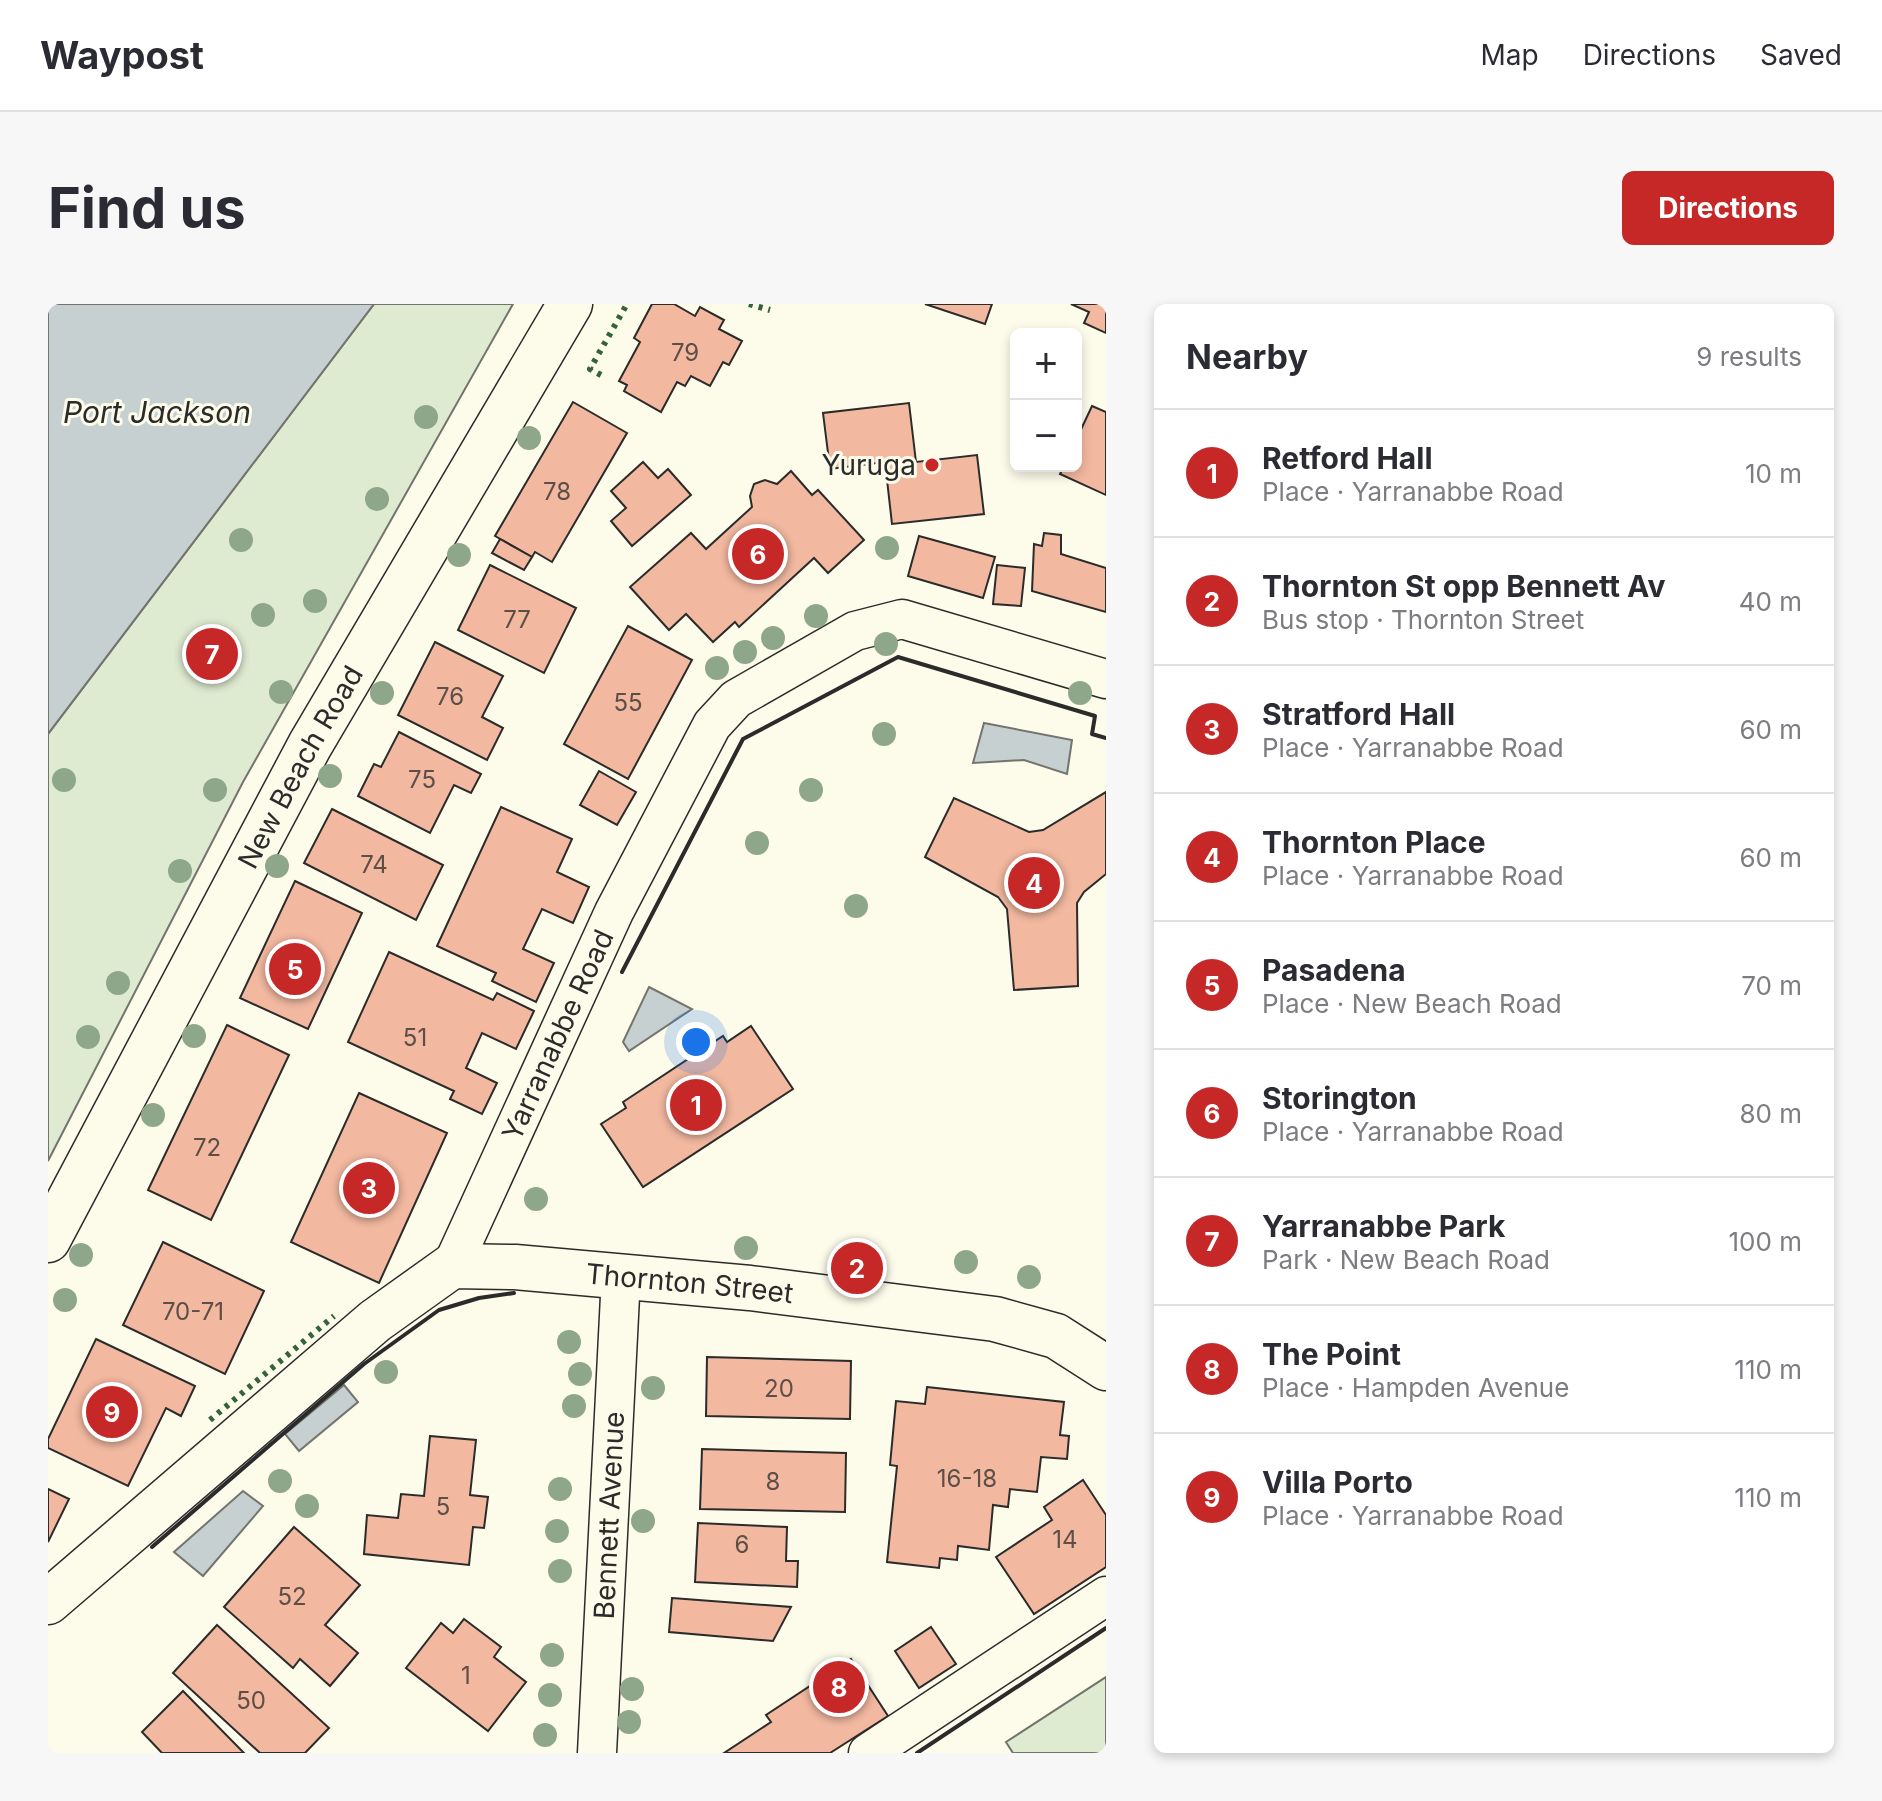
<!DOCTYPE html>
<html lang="en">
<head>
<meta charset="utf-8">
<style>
	body { margin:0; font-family:Inter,sans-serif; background:#f7f7f7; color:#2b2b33 }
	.controls { position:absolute; right:24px; top:24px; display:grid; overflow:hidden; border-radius:12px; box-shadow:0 4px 12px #0003 }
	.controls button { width:72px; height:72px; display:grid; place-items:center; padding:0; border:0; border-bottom:2px solid #e1e1e2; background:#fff; color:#2b2b33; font:40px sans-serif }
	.you { position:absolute; left:648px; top:738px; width:28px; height:28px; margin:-20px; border:6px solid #fff; border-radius:50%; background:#1a73e8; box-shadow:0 0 0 12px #1a73e833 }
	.badge { display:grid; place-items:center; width:52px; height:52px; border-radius:50%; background:#c62828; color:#fff; font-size:26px; font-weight:700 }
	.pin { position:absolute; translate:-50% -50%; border:4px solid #fff; box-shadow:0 2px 8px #0006 }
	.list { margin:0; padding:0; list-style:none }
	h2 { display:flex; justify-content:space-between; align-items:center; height:104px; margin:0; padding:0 32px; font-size:34px }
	h2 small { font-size:26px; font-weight:400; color:#7c7c81 }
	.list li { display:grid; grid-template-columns:52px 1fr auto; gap:24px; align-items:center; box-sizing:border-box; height:128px; padding:0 32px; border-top:2px solid #e1e1e2 }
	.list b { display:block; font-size:30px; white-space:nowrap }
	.list p { margin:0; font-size:26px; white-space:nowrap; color:#7c7c81 }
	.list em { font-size:26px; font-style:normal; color:#7c7c81 }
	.map { position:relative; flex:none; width:1058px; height:1449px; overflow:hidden; border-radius:12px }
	header { display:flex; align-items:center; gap:48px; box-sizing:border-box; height:112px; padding:0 40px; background:#fff; border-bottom:2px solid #e1e1e2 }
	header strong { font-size:38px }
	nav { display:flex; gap:44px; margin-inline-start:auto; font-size:28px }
	.intro { display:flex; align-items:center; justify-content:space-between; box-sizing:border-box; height:192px; padding:0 48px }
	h1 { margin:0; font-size:56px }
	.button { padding:20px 36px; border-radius:12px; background:#c62828; color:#fff; font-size:28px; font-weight:700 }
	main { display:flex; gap:48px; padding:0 48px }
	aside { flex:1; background:#fff; border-radius:12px; box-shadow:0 4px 12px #0003 }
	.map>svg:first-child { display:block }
</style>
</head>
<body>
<header>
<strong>Waypost</strong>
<nav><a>Map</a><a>Directions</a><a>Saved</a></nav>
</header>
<div class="intro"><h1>Find us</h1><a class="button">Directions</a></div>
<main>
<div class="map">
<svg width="1058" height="1449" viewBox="0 0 1058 1449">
	<rect width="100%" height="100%" fill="#fdfbea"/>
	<g fill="#deebd1" stroke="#74746e" stroke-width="2">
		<polygon points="326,0 465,0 195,478 0,857 0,430"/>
		<polygon points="1058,1373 1058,1449 965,1449 958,1438"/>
	</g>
	<g fill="#c7d0d0" stroke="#74746e" stroke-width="2">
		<polygon points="0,0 326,0 0,430"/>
		<polygon points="936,419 1024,436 1019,470 976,456 925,459"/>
		<polygon points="601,683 644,705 581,747 575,738"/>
		<polygon points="296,1081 310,1098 251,1147 237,1130"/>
		<polygon points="195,1187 215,1202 155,1272 126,1248"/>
	</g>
	<g fill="#f2b8a0" stroke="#2b2b2b" stroke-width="2">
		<polygon points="604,0 626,0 647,12 652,3 676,16 671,25 694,37 681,61 675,58 662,82 643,72 637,82 629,78 613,108 576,87 579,81 571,77 592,38 586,34"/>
		<polygon points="877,0 944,0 937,20"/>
		<polygon points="1023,0 1058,0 1058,29 1036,19 1041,8"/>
		<polygon points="525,98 579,129 504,258 487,248 484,253 447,232"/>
		<polygon points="861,99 868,158 929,151 936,210 844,220 837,158 782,165 775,109"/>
		<polygon points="1044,102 1058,108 1058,191 1012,170 1016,162 1028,162 1028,136"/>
		<polygon points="595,158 610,174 620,165 643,191 584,242 563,217 578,204 563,187"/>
		<polygon points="743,167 764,191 770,186 816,236 780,269 766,254 691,323 687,318 665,338 638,310 621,326 582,283 643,229 658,245 704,203 702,192 706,180 717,176 729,180"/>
		<polygon points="996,229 1013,231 1013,250 1058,264 1058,308 984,287 986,240 994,242"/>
		<polygon points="871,232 947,253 935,294 860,272"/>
		<polygon points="452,235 484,253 476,266 444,249"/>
		<polygon points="442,261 528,304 496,369 410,326"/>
		<polygon points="949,261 977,264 973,302 945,300"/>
		<polygon points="580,322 644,356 580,475 516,440"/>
		<polygon points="387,338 455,372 434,413 455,424 439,456 350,411"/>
		<polygon points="351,428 433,470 423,489 406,481 382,529 310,492 326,460 333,463"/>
		<polygon points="551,467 588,488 569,521 532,501"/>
		<polygon points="1058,488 1058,570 1036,588 1029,599 1030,682 966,686 959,605 950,593 877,553 906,494 981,528 995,526"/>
		<polygon points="453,503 524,535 509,568 541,583 525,619 494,605 475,645 506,659 488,698 444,677 448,669 389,642"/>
		<polygon points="284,505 395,561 368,616 256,559"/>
		<polygon points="247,577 314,609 260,725 192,694"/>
		<polygon points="341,648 445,696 449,689 486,707 468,745 434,729 418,764 449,779 434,810 402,795 406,787 300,738"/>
		<polygon points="179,721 241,751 163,916 100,886"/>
		<polygon points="703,722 745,785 595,883 553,820 578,804 575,798 675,732 679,738"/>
		<polygon points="311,789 399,829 331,979 243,938"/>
		<polygon points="115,938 216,987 177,1070 75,1021"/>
		<polygon points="48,1035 147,1082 133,1112 118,1104 80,1182 0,1144 0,1135"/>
		<polygon points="659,1053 803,1057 802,1115 658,1112"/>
		<polygon points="879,1083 1016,1098 1012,1131 1021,1132 1019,1155 993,1153 989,1188 962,1185 960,1203 945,1201 941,1246 910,1242 909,1256 892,1254 891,1264 839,1258 849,1162 842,1161 848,1097 877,1100"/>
		<polygon points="382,1132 428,1136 422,1191 440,1193 436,1224 425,1223 421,1261 316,1250 319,1211 350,1214 353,1190 376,1192"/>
		<polygon points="654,1145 798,1149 797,1208 652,1205"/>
		<polygon points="1035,1176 1058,1211 1058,1263 986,1310 948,1253 1004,1216 996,1203"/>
		<polygon points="0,1185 21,1195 0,1238"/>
		<polygon points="650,1219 739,1223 738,1257 750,1257 749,1283 647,1278"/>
		<polygon points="246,1223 312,1281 277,1321 310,1349 282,1382 252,1355 245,1364 176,1303"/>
		<polygon points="624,1294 743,1303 725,1337 621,1328"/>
		<polygon points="416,1315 453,1343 446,1353 478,1378 440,1427 358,1364 393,1319 405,1329"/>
		<polygon points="169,1321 281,1424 257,1449 212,1449 125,1369"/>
		<polygon points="883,1323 908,1360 871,1384 847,1347"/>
		<polygon points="803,1355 840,1412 782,1449 676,1449 723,1418 718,1411"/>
		<polygon points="135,1387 196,1449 114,1449 94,1428"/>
	</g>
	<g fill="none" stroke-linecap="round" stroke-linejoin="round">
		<g stroke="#2b2b2b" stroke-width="41">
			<g id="minor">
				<path id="s1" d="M404,962L566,608L664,421L688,395L807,327L854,315L1058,375"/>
				<path id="s2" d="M549,1449L573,972"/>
				<polyline points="820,1449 1058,1292"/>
			</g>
		</g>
		<g stroke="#2b2b2b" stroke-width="47">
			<g id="tertiary">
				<path id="s3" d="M0,936L262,441L522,0"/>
				<path id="s4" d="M0,1298L327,1017L404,962L467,963L702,984L947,1015L1008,1032L1058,1064"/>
			</g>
		</g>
		<use href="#minor" stroke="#fdfbea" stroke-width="38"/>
		<use href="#tertiary" stroke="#fdfbea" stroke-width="44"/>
		<g stroke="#34623c" stroke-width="6" stroke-dasharray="4 6" stroke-linecap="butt">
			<polyline points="701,0 722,6"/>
			<polyline points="553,71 542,65 579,0"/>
			<polyline points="162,1116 286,1012"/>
		</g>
		<g stroke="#2b2b2b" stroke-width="4">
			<polyline points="574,668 695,435 850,353 1047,412 1044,430 1058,434"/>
			<polyline points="104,1243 316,1060 391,1006 431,994 466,989"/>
			<polyline points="869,1449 1058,1324"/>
		</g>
	</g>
	<g fill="#8ea78a">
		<circle cx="378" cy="113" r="12"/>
		<circle cx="481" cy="134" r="12"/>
		<circle cx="329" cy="195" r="12"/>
		<circle cx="193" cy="236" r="12"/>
		<circle cx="839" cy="244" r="12"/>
		<circle cx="411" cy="251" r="12"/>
		<circle cx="267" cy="297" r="12"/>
		<circle cx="215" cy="311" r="12"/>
		<circle cx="768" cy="312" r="12"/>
		<circle cx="725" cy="334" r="12"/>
		<circle cx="838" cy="340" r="12"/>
		<circle cx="697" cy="348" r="12"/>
		<circle cx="669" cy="364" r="12"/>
		<circle cx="233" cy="388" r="12"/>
		<circle cx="334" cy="389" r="12"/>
		<circle cx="1032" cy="389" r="12"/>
		<circle cx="836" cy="430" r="12"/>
		<circle cx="282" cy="472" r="12"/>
		<circle cx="16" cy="476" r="12"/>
		<circle cx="167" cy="486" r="12"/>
		<circle cx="763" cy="486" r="12"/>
		<circle cx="709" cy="539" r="12"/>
		<circle cx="229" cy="562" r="12"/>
		<circle cx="132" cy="567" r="12"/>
		<circle cx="808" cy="602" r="12"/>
		<circle cx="70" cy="679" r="12"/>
		<circle cx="146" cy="732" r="12"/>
		<circle cx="40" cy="733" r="12"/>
		<circle cx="105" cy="811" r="12"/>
		<circle cx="488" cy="895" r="12"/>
		<circle cx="698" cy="944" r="12"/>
		<circle cx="33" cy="951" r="12"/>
		<circle cx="918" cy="958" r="12"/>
		<circle cx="981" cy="973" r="12"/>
		<circle cx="17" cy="996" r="12"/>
		<circle cx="521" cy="1038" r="12"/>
		<circle cx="338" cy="1068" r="12"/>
		<circle cx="532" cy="1070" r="12"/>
		<circle cx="605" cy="1084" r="12"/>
		<circle cx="526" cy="1102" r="12"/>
		<circle cx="232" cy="1177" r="12"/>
		<circle cx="512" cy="1185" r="12"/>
		<circle cx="259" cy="1202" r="12"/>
		<circle cx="595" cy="1217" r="12"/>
		<circle cx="509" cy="1227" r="12"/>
		<circle cx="512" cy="1267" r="12"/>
		<circle cx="504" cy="1351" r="12"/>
		<circle cx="584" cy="1385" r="12"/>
		<circle cx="502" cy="1391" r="12"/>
		<circle cx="581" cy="1418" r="12"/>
		<circle cx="497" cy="1431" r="12"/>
	</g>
	<circle fill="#c62828" stroke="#fdfbea" stroke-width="3" cx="884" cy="161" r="8"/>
	<g text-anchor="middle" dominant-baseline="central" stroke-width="6" stroke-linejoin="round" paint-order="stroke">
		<g font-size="24" fill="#5d4e48">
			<text x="637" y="48">79</text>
			<text x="509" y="187">78</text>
			<text x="469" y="315">77</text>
			<text x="402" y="392">76</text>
			<text x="580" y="398">55</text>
			<text x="374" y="475">75</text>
			<text x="326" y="560">74</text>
			<text x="367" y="733">51</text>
			<text x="159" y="843">72</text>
			<text x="145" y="1007">70-71</text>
			<text x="731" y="1084">20</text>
			<text x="919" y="1174">16-18</text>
			<text x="725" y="1177">8</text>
			<text x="395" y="1202">5</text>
			<text x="1017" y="1235">14</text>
			<text x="694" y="1240">6</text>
			<text x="244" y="1292">52</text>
			<text x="418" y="1371">1</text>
			<text x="203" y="1396">50</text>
		</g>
		<g font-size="28" fill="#2b2b2b" stroke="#fdfbea" text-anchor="end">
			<text x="868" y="161">Yuruga</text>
		</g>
		<g font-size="28" fill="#2b2b2b" stroke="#fdfbea">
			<text stroke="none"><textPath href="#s3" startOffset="536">New Beach Road</textPath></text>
			<text stroke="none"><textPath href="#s1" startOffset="254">Yarranabbe Road</textPath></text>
			<text stroke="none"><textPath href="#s4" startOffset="764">Thornton Street</textPath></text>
			<text stroke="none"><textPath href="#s2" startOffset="238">Bennett Avenue</textPath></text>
		</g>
		<g font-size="30" font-style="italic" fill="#2b2b2b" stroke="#fdfbea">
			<text x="109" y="108">Port Jackson</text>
		</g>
	</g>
</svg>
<div class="controls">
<button>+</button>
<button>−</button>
</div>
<div class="you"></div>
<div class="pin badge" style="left:648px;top:801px">1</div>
<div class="pin badge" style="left:809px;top:964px">2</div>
<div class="pin badge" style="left:321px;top:884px">3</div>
<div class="pin badge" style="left:986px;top:579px">4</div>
<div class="pin badge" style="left:247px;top:665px">5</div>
<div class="pin badge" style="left:710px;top:250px">6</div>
<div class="pin badge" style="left:164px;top:350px">7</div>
<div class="pin badge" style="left:791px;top:1383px">8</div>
<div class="pin badge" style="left:64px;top:1108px">9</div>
</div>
<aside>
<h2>Nearby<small>9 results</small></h2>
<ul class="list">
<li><span class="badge">1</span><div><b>Retford Hall</b><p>Place · Yarranabbe Road</p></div><em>10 m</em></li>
<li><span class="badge">2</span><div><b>Thornton St opp Bennett Av</b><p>Bus stop · Thornton Street</p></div><em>40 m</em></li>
<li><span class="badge">3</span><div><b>Stratford Hall</b><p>Place · Yarranabbe Road</p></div><em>60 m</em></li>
<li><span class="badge">4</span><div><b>Thornton Place</b><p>Place · Yarranabbe Road</p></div><em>60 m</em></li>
<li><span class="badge">5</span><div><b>Pasadena</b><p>Place · New Beach Road</p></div><em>70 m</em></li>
<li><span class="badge">6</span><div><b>Storington</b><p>Place · Yarranabbe Road</p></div><em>80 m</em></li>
<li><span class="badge">7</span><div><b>Yarranabbe Park</b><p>Park · New Beach Road</p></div><em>100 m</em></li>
<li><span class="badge">8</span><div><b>The Point</b><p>Place · Hampden Avenue</p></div><em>110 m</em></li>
<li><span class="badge">9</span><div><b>Villa Porto</b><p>Place · Yarranabbe Road</p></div><em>110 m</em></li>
</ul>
</aside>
</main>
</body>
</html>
